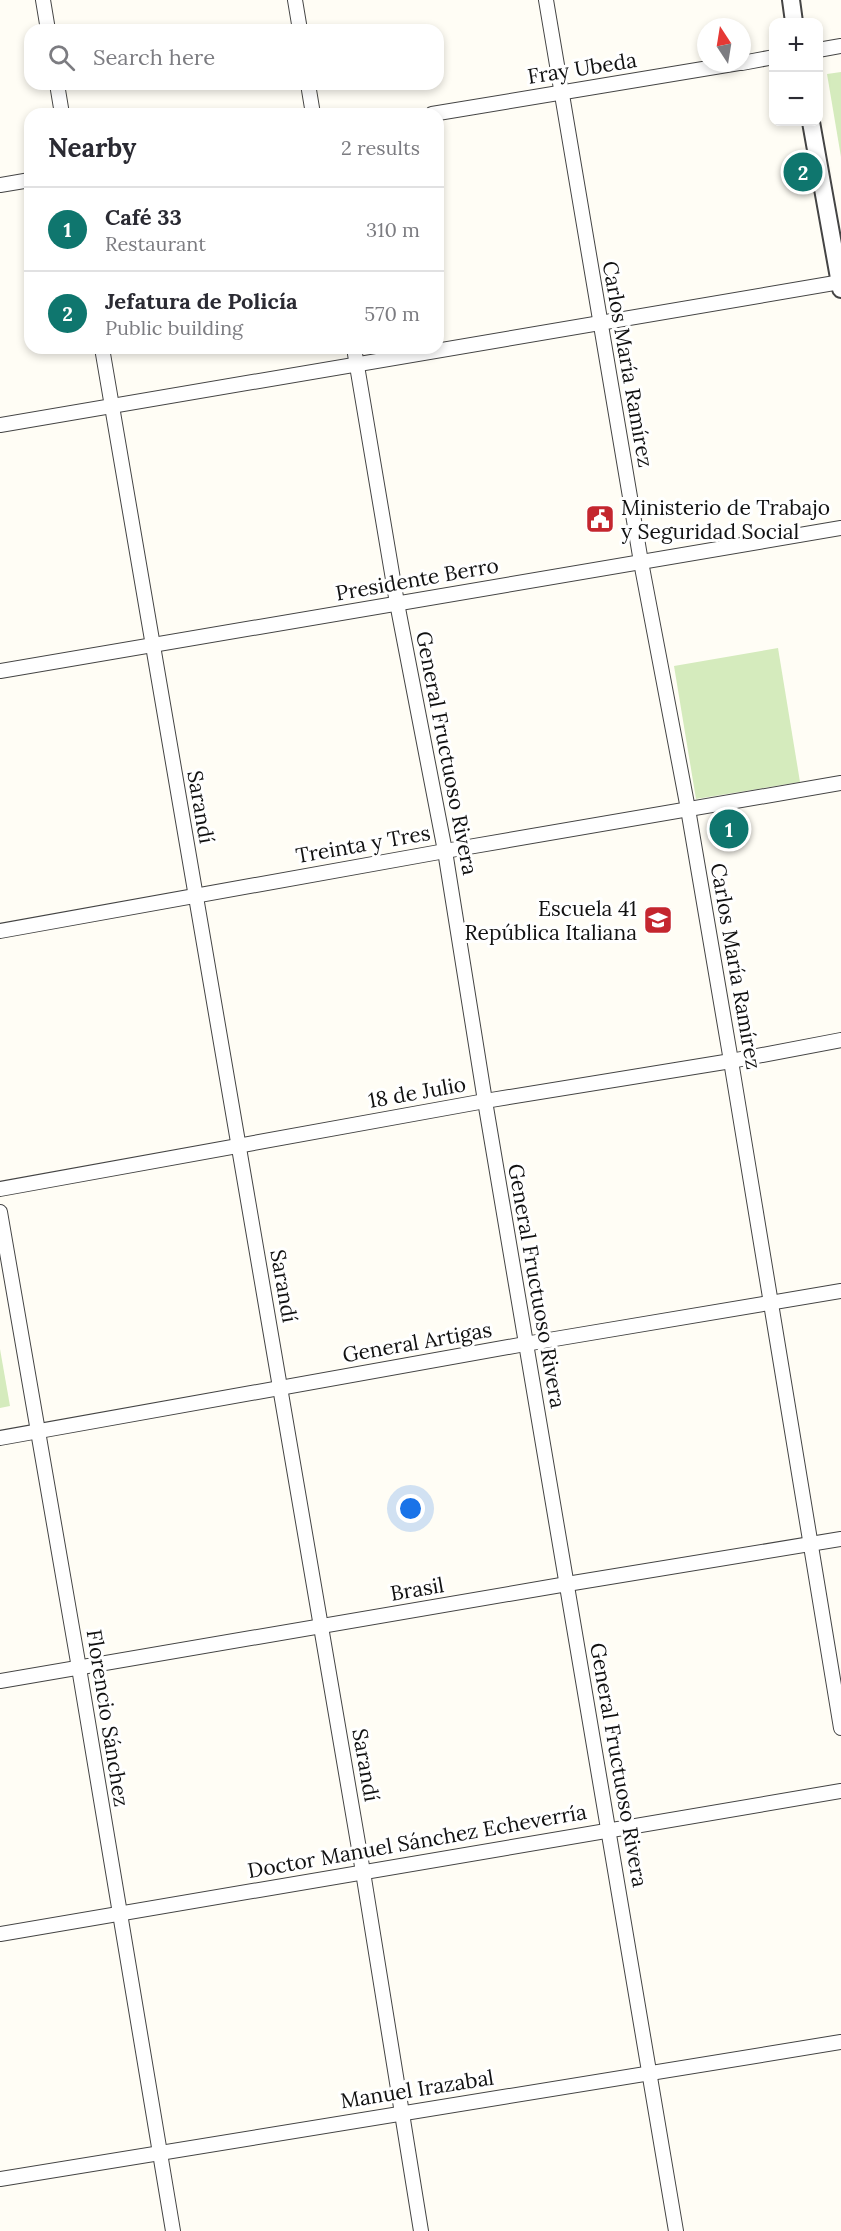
<!DOCTYPE html>
<html lang="en">
<head>
<meta charset="utf-8">
<style>
	body { margin:0; font-family:Lora,serif; background:#f7f7f7; color:#2b2b33 }
	.controls { position:absolute; right:18px; top:18px; display:grid; overflow:hidden; border-radius:12px; box-shadow:0 3px 9px #0003 }
	.controls button { width:54px; height:54px; display:grid; place-items:center; padding:0; border:0; border-bottom:2px solid #e1e1e2; background:#fff; color:#2b2b33; font:30px sans-serif }
	.compass { position:absolute; left:697px; top:18px; width:54px; height:54px; border-radius:50%; background:#fff; box-shadow:0 3px 9px #0003; rotate:348deg }
	.you { position:absolute; left:411px; top:1509px; width:21px; height:21px; margin:-15px; border:4px solid #fff; border-radius:50%; background:#1a73e8; box-shadow:0 0 0 9px #1a73e833 }
	.badge { display:grid; place-items:center; width:39px; height:39px; border-radius:50%; background:#0f766e; color:#fff; font-size:20px; font-weight:700 }
	.pin { position:absolute; translate:-50% -50%; border:3px solid #fff; box-shadow:0 2px 6px #0006 }
	.list { margin:0; padding:0; list-style:none }
	h2 { display:flex; justify-content:space-between; align-items:center; height:78px; margin:0; padding:0 24px; font-size:26px }
	h2 small { font-size:20px; font-weight:400; color:#7c7c81 }
	.list li { display:grid; grid-template-columns:39px 1fr auto; gap:18px; align-items:center; box-sizing:border-box; height:84px; padding:0 24px; border-top:2px solid #e1e1e2 }
	.list b { display:block; font-size:22px; white-space:nowrap }
	.list p { margin:0; font-size:20px; white-space:nowrap; color:#7c7c81 }
	.list em { font-size:20px; font-style:normal; color:#7c7c81 }
	.icon { flex:none; width:33px; height:33px; fill:none; stroke:currentColor; stroke-width:2; stroke-linecap:round; stroke-linejoin:round }
	.map { position:relative; flex:none; width:841px; height:2231px; overflow:hidden }
	.search { position:absolute; background:#fff; box-shadow:0 3px 9px #0003; left:24px; top:24px; width:420px; height:66px; display:flex; align-items:center; gap:15px; box-sizing:border-box; padding:0 21px; border-radius:18px; color:#7c7c81; font-size:22px }
	.panel { position:absolute; background:#fff; box-shadow:0 3px 9px #0003; left:24px; top:108px; width:420px; height:246px; border-radius:18px }
	.map>svg:first-child { display:block }
</style>
</head>
<body>
<div class="map">
<svg width="841" height="2231" viewBox="0 0 841 2231">
	<rect width="100%" height="100%" fill="#fffdf5"/>
	<g fill="#d5ebbd">
		<polygon points="841,72 841,157 827,74"/>
		<polygon points="778,648 800,782 696,799 674,666"/>
		<polygon points="0,1349 10,1406 0,1408"/>
	</g>
	<g fill="none" stroke-linecap="round" stroke-linejoin="round">
		<g stroke="#444" stroke-width="16">
			<g id="minor">
				<polyline points="43,0 48,30"/>
				<polyline points="295,0 300,30"/>
				<polyline points="546,0 641,562 688,809 731,1061 841,1728"/>
				<polyline points="818,50 841,46"/>
				<polyline points="742,63 774,57"/>
				<polyline points="57,84 62,114"/>
				<polyline points="308,84 313,114"/>
				<polyline points="432,114 739,63"/>
				<polyline points="0,185 30,180"/>
				<polyline points="102,348 363,1872 421,2231"/>
				<polyline points="354,348 397,603 445,851 485,1101 676,2231"/>
				<polyline points="0,425 841,282"/>
				<polyline points="0,671 841,528"/>
				<polyline points="0,931 445,851 841,783"/>
				<polyline points="0,1189 485,1101 731,1061 841,1040"/>
				<polyline points="0,1212 79,1668 173,2231"/>
				<polyline points="0,1438 525,1344 841,1291"/>
				<polyline points="0,1681 567,1584 841,1539"/>
				<polyline points="0,1934 841,1791"/>
				<polyline points="0,2179 841,2042"/>
			</g>
		</g>
		<g stroke="#444" stroke-width="20">
			<g id="tertiary">
				<polyline points="791,0 794,22"/>
				<polyline points="811,122 841,289"/>
			</g>
		</g>
		<use href="#minor" stroke="#fff" stroke-width="14"/>
		<use href="#tertiary" stroke="#fff" stroke-width="16"/>
	</g>
	<defs>
		<g id="civic-square" transform="scale(1.5)"><rect x="-9" y="-9" width="18" height="18" rx="4" fill="#c4262e" stroke="#fff"/><path d="M-.6-6.5H3V-4.5H.6V-3L4-1V1h2V6H-6V1h2V-1L-.6-3ZM-1.2 2.5V6h2.4V2.5Z" fill="#fff"/></g>
		<g id="school-square" transform="scale(1.5)"><rect x="-9" y="-9" width="18" height="18" rx="4" fill="#c4262e" stroke="#fff"/><path d="M0-5L7-2L0 1L-7-2ZM-4 1L0 2.5L4 1V4Q0 6-4 4Z" fill="#fff"/></g>
	</defs>
	<g fill-rule="evenodd">
		<use href="#civic-square" x="600" y="519"/>
		<use href="#school-square" x="658" y="920"/>
	</g>
	<g text-anchor="middle" dominant-baseline="central" stroke-width="6" stroke-linejoin="round" paint-order="stroke">
		<g font-size="21" fill="#111" stroke="#fff">
			<text transform="translate(582 68) rotate(-9)">Fray Ubeda</text>
			<text transform="translate(628 364) rotate(80)">Carlos María Ramírez</text>
			<text transform="translate(417 579) rotate(-10)">Presidente Berro</text>
			<text transform="translate(447 753) rotate(79)">General Fructuoso Rivera</text>
			<text transform="translate(201 807) rotate(80)">Sarandí</text>
			<text transform="translate(363 844) rotate(-10)">Treinta y Tres</text>
			<text transform="translate(736 966) rotate(80)">Carlos María Ramírez</text>
			<text transform="translate(417 1092) rotate(-10)">18 de Julio</text>
			<text transform="translate(284 1286) rotate(80)">Sarandí</text>
			<text transform="translate(537 1286) rotate(80)">General Fructuoso Rivera</text>
			<text transform="translate(417 1342) rotate(-10)">General Artigas</text>
			<text transform="translate(417 1589) rotate(-10)">Brasil</text>
			<text transform="translate(108 1718) rotate(81)">Florencio Sánchez</text>
			<text transform="translate(366 1765) rotate(80)">Sarandí</text>
			<text transform="translate(619 1765) rotate(80)">General Fructuoso Rivera</text>
			<text transform="translate(417 1841) rotate(-10)">Doctor Manuel Sánchez Echeverría</text>
			<text transform="translate(417 2089) rotate(-9)">Manuel Irazabal</text>
		</g>
		<g font-size="21" fill="#111" stroke="#fff" text-anchor="start">
			<text x="621" y="507">Ministerio de Trabajo<tspan x="621" dy="24">y Seguridad Social</tspan></text>
			<text x="637" y="908" text-anchor="end">Escuela 41<tspan x="637" dy="24">República Italiana</tspan></text>
		</g>
	</g>
</svg>
<div class="controls">
<button>+</button>
<button>−</button>
</div>
<svg class="compass" viewBox="-18 -18 36 36"><path d="M0-13l5 13h-10z" fill="#e53935"/><path d="M0 13l5-13h-10z" fill="#7c7c81"/></svg>
<div class="you"></div>
<div class="pin badge" style="left:729px;top:829px">1</div>
<div class="pin badge" style="left:803px;top:172px">2</div>
<div class="search"><svg class="icon" aria-label="search" viewBox="0 0 24 24"><circle cx="10" cy="10" r="6"/><path d="M15 15l6 6"/></svg>Search here</div>
<section class="panel">
<h2>Nearby<small>2 results</small></h2>
<ul class="list">
<li><span class="badge">1</span><div><b>Café 33</b><p>Restaurant</p></div><em>310 m</em></li>
<li><span class="badge">2</span><div><b>Jefatura de Policía</b><p>Public building</p></div><em>570 m</em></li>
</ul>
</section>
</div>
</body>
</html>
